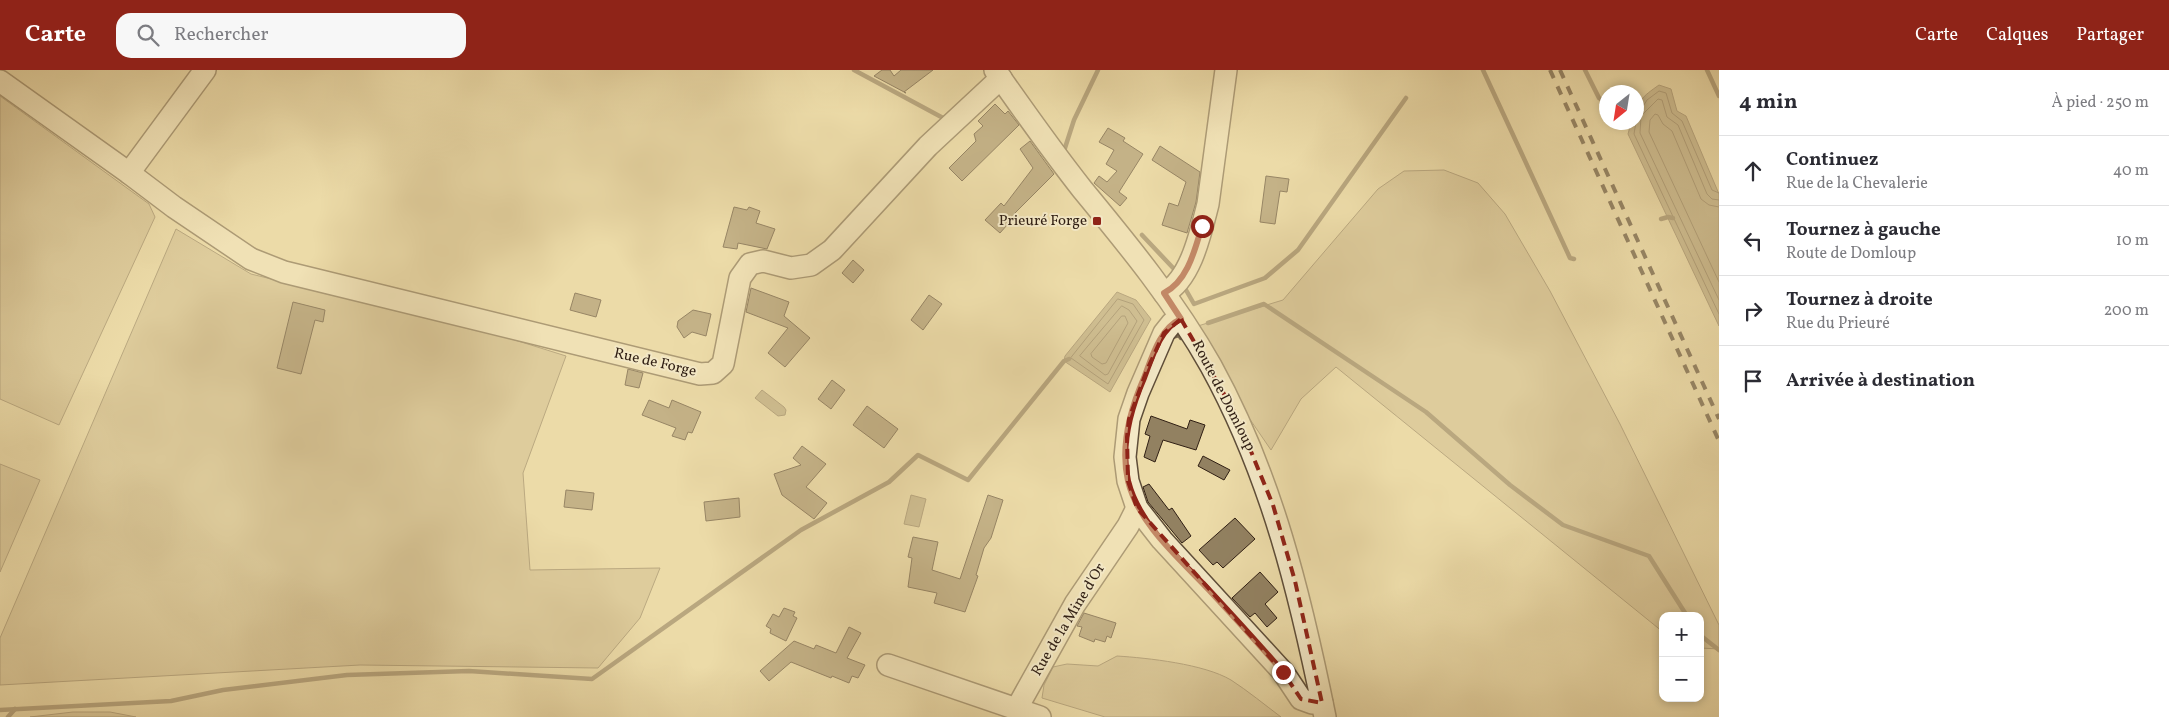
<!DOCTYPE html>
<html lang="fr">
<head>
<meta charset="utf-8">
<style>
	body { margin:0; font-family:Vollkorn,serif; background:#f7f7f7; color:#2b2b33 }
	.controls { position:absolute; right:15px; bottom:15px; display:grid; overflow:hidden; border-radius:10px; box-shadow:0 2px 8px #0003 }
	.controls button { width:45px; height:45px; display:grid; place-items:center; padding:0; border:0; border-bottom:1px solid #e1e1e2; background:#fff; color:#2b2b33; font:25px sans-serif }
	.compass { position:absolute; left:1599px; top:15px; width:45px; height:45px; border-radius:50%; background:#fff; box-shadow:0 2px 8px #0003; rotate:210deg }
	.stop { position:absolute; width:15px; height:15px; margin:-11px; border:4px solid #8f2418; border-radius:50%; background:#fff }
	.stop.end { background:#8f2418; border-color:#fff; box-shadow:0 1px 5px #0008 }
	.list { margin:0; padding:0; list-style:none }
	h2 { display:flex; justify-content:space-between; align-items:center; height:65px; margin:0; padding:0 20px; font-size:21px }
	h2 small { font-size:16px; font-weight:400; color:#7c7c81 }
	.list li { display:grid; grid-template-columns:32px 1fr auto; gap:15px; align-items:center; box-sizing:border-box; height:70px; padding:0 20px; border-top:1px solid #e1e1e2 }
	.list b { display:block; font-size:19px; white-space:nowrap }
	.list p { margin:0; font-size:16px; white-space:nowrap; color:#7c7c81 }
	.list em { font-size:16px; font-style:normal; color:#7c7c81 }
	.icon { flex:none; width:28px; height:28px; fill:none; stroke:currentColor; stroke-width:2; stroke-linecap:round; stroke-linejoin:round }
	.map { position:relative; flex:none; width:1719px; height:647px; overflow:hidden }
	header { display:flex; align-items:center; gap:30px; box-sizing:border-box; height:70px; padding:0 25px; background:#8f2418; color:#fff }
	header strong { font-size:24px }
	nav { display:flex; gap:28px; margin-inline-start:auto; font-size:18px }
	.search { width:350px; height:45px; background:#f7f7f7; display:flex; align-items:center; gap:12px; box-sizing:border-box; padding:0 18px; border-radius:15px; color:#7c7c81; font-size:19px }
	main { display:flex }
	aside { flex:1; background:#fff }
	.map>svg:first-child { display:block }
</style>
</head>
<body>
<header>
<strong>Carte</strong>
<div class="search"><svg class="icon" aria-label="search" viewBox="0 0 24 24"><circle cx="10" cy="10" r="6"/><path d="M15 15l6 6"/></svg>Rechercher</div>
<nav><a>Carte</a><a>Calques</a><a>Partager</a></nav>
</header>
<main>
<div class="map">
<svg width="1719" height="647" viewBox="0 0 1719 647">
	<rect width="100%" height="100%" fill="#ecdba8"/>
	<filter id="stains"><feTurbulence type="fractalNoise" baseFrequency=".004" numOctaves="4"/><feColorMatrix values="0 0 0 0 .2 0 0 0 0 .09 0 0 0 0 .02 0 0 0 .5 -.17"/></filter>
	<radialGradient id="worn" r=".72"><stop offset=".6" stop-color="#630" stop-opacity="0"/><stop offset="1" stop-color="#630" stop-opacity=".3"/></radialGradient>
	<g fill="#ccbb8f" stroke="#7e6d52">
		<polygon points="0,26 149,134 155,147 59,355 0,329"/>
		<polygon points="1444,100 1478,113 1505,144 1550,221 1620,354 1719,555 1719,579 1700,578 1700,546 1663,546 1663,562 1336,297 1301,329 1271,380 1188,259 1283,230 1378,119 1404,101"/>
		<polygon points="176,159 251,204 499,265 566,286 523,403 530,500 660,498 640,548 598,598 360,595 0,615 0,568"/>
		<polygon points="0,394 40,410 0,502"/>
		<path d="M1117,586C1148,588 1204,594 1231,610C1248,621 1265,635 1281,647H1105L1042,628L1044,615L1053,597L1067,594L1098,596Z"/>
		<polygon points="73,642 110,642 136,647 30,647"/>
	</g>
	<g fill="#ac9b76" stroke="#7a694f">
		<path d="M1659,15L1671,19L1677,41L1686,46L1719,124V256L1628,64L1631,53L1636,52C1636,31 1642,27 1659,15Z"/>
		<polygon points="1117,222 1136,230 1151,249 1110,322 1064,291 1065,286"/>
		<polygon points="762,320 784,337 786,340 785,345 778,346 755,328"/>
		<polygon points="911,425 926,429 919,457 904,454"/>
	</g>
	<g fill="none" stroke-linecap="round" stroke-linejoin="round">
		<g stroke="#6e5d45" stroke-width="1">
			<polyline points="1636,40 1642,38 1647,30 1659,21 1666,23 1672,43 1682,51 1712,120 1719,123"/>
			<polyline points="1636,52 1634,64 1719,244"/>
			<polyline points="1719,130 1712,129 1707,124 1678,55 1667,47 1662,30 1658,29 1641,46 1640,63 1719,230"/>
			<polyline points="1719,137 1709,135 1701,129 1672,61 1663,54 1658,45 1655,44 1650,50 1649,62 1719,212"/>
			<polygon points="1118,229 1133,234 1144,250 1108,314 1071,288"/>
			<polygon points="1122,236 1129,240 1137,251 1108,304 1105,305 1080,286"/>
			<polygon points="1122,246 1125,246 1128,253 1106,293 1102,294 1092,287 1091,284"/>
		</g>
		<g stroke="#7a694f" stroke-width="4.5">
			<polyline points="854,0 945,49 947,47"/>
			<polyline points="1483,0 1570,188 1574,189"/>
			<polyline points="1585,0 1599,28 1606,33"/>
			<polyline points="1707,0 1719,26"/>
			<polyline points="1064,81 1074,50 1098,0"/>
			<polyline points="1661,149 1668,147 1673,148"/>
			<polyline points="1142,165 1175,200"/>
			<polyline points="1186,220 1194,234 1265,208 1298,180 1406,28"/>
			<polyline points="1208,253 1264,234 1426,342 1510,415 1563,455 1649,486 1687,546"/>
			<polyline points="1172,267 1179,265 1181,268"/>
			<polyline points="1700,565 1719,580"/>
			<polyline points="0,640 171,631 223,620 347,605 469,601 592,609 801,460 889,412 918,385 968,410 1064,291 1069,289"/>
			<polyline points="8,647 15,639"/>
		</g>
	</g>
	<g fill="#928161" stroke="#301f14">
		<polygon points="882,0 890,0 894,6 901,0 933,0 904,22 906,23 874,6"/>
		<polygon points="995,34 1005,44 1008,41 1019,55 962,111 949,98 976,71 974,64 983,56 978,51"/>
		<polygon points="1108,58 1125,68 1123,71 1143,84 1119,122 1127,128 1120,136 1094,113 1099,106 1107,112 1117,101 1106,94 1114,80 1099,72"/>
		<polygon points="1030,71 1054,104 1013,145 1015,146 1000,163 985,150 1001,133 1004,136 1033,98 1020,79"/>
		<polygon points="1160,76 1200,102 1196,132 1187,163 1162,155 1169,133 1178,136 1186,112 1152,90"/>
		<polygon points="1266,106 1289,109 1287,122 1280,121 1275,154 1260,152"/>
		<polygon points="734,137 747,140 749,137 760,141 756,153 775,159 767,179 738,173 737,179 723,177"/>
		<polygon points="853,190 864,200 853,213 842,203"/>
		<polygon points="751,218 789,232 784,246 810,268 785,297 768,283 788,258 746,242"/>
		<polygon points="575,223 601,230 596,247 570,240"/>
		<polygon points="929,225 942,234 923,260 911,250"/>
		<polygon points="293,232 325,240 323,252 315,250 301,304 277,298"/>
		<polygon points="693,240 711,244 706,266 692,262 684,268 677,257 678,251"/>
		<polygon points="628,299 643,303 639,318 625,315"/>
		<polygon points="832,310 845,320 831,339 818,329"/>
		<polygon points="649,330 669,338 672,330 701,342 692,363 688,362 685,370 672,366 676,358 642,345"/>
		<polygon points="867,336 898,359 884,378 853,355"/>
		<polygon points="1151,346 1187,359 1190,350 1205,355 1196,380 1163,370 1155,392 1144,387 1150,366 1145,364"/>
		<polygon points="802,376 826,394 806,417 827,433 814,449 782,425 774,404 801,395 793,388"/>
		<polygon points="1203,386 1230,400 1224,410 1198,396"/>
		<polygon points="1149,414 1169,440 1172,438 1191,466 1182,473 1148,432 1143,417"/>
		<polygon points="566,420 594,423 592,440 564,437"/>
		<polygon points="988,425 1003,430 991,468 984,478 976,505 978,506 965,542 934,533 937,523 908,517 912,488 908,487 913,467 938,472 932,500 960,509"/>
		<polygon points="739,428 740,447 706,451 704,432"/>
		<polygon points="1235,448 1255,469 1223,498 1217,492 1213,495 1199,480"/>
		<polygon points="1260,502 1278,522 1265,534 1277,548 1267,557 1255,543 1250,547 1232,528"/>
		<polygon points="784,538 795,542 793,546 797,548 786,571 770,563 771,559 766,556 773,544 779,547"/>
		<polygon points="1084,543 1116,553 1111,568 1107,566 1105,572 1095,569 1094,572 1079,566 1082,557 1077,556"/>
		<polygon points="849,557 861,563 847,588 865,595 858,608 852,606 849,613 832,606 831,608 791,592 769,611 760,601 794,571 814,579 816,575 836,583"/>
	</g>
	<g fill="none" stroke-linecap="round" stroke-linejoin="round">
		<g stroke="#5f4e39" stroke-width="24">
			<g id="minor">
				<path d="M995,0C1023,40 1052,81 1082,119C1129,176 1175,232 1211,296C1272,407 1300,524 1325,647"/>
				<polyline points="0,11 129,103 174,137 251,189 284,202 700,304 713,303 723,294 740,208 750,194 763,191 791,198 811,195 832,180 928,76 1001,8"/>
				<polyline points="129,103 205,0"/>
				<path d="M1164,223C1191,210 1201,161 1208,134L1226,0"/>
				<polyline points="1181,249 1172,253 1164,263 1138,323 1129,349 1125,387 1128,411 1137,438 1162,470 1283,602 1301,629 1312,633 1322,633"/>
				<polyline points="888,595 1040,647"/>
				<polyline points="1017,638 1075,534 1128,456 1137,438"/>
			</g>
		</g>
		<use href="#minor" stroke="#f3e8c6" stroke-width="21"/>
		<g stroke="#301f14" stroke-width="4" stroke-dasharray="9 9" stroke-linecap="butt">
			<polyline points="1550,0 1719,371"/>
			<polyline points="1560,0 1719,349"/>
		</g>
	</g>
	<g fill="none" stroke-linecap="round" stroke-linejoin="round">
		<path stroke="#8f2418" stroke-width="6" d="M1202,156C1195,179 1188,211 1164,223L1181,249C1160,258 1152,287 1144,308C1130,340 1120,376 1128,411C1139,455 1179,488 1209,520C1234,547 1259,574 1283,602"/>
	</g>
	<path d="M0 0H1719V647H0ZM1181,249L1236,345L1273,435L1295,511L1322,633L1301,629L1283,602L1137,438L1128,411L1127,367L1129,349L1147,300L1164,263Z" fill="#ecdba8" fill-opacity=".55" fill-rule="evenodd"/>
	<path fill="none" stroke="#8f2418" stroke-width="4" stroke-dasharray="10 6" stroke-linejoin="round" d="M1181,249L1236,345L1273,435L1295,511L1322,633L1301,629L1283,602L1137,438L1128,411L1127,367L1129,349L1147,300L1164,263Z"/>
	<rect fill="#8f2418" stroke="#f3e8c6" stroke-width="2" x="1092" y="146" width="10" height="10" rx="2.5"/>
	<g text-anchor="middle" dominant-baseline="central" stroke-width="4" stroke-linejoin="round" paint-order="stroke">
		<g font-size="15" fill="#301f14" stroke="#f3e8c6" text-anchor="end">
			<text x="1087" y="151">Prieuré Forge</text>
		</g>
		<g font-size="15" fill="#301f14" stroke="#f3e8c6">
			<text transform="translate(655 293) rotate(13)">Rue de Forge</text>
			<text transform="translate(1223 326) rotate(63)">Route de Domloup</text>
			<text transform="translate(1069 550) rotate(-59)">Rue de la Mine d'Or</text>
		</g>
	</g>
	<rect width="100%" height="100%" filter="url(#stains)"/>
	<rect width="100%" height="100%" fill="url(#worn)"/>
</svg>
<div class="controls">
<button>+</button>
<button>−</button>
</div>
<svg class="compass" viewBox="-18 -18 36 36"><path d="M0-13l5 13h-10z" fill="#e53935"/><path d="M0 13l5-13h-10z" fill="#7c7c81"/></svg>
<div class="stop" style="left:1202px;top:156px"></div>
<div class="stop end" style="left:1283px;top:602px"></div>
</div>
<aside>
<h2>4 min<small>À pied · 250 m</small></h2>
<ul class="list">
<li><svg class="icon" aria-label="ahead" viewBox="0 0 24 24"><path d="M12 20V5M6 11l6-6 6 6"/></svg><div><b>Continuez</b><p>Rue de la Chevalerie</p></div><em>40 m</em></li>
<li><svg class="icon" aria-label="left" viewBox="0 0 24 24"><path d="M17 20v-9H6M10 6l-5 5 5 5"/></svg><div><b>Tournez à gauche</b><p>Route de Domloup</p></div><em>10 m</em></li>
<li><svg class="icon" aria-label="right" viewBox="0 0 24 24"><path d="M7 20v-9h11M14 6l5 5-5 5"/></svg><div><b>Tournez à droite</b><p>Rue du Prieuré</p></div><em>200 m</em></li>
<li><svg class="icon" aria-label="arrive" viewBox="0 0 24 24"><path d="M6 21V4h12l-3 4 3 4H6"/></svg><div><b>Arrivée à destination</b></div></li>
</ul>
</aside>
</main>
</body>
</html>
